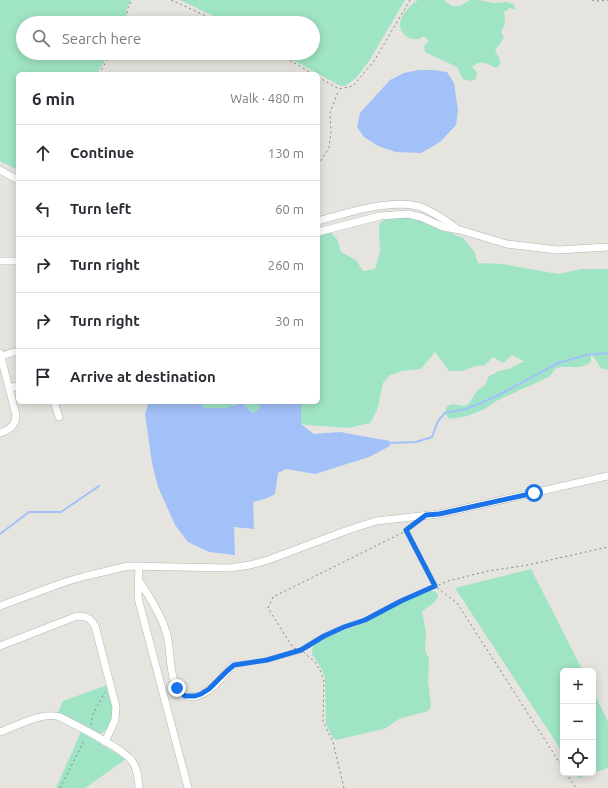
<!DOCTYPE html>
<html lang="en">
<head>
<meta charset="utf-8">
<style>
	body { margin:0; font-family:Ubuntu,sans-serif; background:#f2f2f3; color:#2b2b33 }
	.controls { position:absolute; right:12px; bottom:12px; display:grid; overflow:hidden; border-radius:6px; box-shadow:0 2px 10px #0003 }
	.controls button { width:36px; height:36px; display:grid; place-items:center; padding:0; border:0; border-bottom:1px solid #e1e1e2; background:#fff; color:#2b2b33; font:20px sans-serif }
	.stop { position:absolute; width:12px; height:12px; margin:-9px; border:3px solid #1a73e8; border-radius:50%; background:#fff }
	.stop.end { background:#1a73e8; border-color:#fff; box-shadow:0 1px 4px #0008 }
	.list { margin:0; padding:0; list-style:none }
	h2 { display:flex; justify-content:space-between; align-items:center; height:52px; margin:0; padding:0 16px; font-size:17px }
	h2 small { font-size:13px; font-weight:400; color:#7c7c81 }
	.list li { display:grid; grid-template-columns:26px 1fr auto; gap:12px; align-items:center; box-sizing:border-box; height:56px; padding:0 16px; border-top:1px solid #e1e1e2 }
	.list b { display:block; font-size:15px; white-space:nowrap }
	.list em { font-size:13px; font-style:normal; color:#7c7c81 }
	.icon { flex:none; width:22px; height:22px; fill:none; stroke:currentColor; stroke-width:2; stroke-linecap:round; stroke-linejoin:round }
	.map { position:relative; flex:none; width:608px; height:788px; overflow:hidden }
	.search { position:absolute; background:#fff; box-shadow:0 2px 10px #0003; left:16px; top:16px; width:304px; height:44px; display:flex; align-items:center; gap:10px; box-sizing:border-box; padding:0 14px; border-radius:22px; color:#7c7c81; font-size:15px }
	.panel { position:absolute; background:#fff; box-shadow:0 2px 10px #0003; left:16px; top:72px; width:304px; height:332px; border-radius:6px }
	.map>svg:first-child { display:block }
</style>
</head>
<body>
<div class="map">
<svg width="608" height="788" viewBox="0 0 608 788">
	<rect width="100%" height="100%" fill="#e6e4df"/>
	<g fill="#9fe5c5">
		<polygon points="0,0 131,0 126,10 127,19 125,23 23,23 23,53 109,53 97,74 18,74 18,170 0,161"/>
		<polygon points="180,0 405,0 369,61 356,78 345,86 339,85 280,53 313,53 313,23 228,23"/>
		<path d="M418,0H445L446,2L453,6H460L470,0H479L493,3L507,2L513,4L516,10L510,8L504,12C506,20 505,25 501,32L504,38L495,50L501,62L497,68C486,65 483,58 472,67L477,72L476,79L470,81L463,79L457,67L425,52L424,46L429,41L424,36C422,37 420,39 418,39C409,41 398,32 400,22C402,13 411,5 418,0Z"/>
		<polygon points="391,214 412,214 443,230 463,238 474,251 478,263 503,264 558,274 582,269 608,269 608,370 601,368 591,353 591,361 588,364 580,367 561,367 555,369 549,377 498,400 485,409 467,416 449,419 445,413 447,406 453,404 465,406 469,403 477,391 485,385 489,376 499,371 509,369 520,363 525,362 512,355 503,363 493,357 485,365 476,366 462,371 449,371 435,352 421,369 402,371 390,375 383,383 377,410 370,423 348,428 308,425 301,424 301,402 318,402 318,237 330,232 337,239 341,252 356,260 363,271 375,269 380,252 379,224"/>
		<polygon points="200,402 259,402 260,408 253,413 242,403 226,408 205,408"/>
		<polygon points="531,569 583,671 563,671 563,753 455,588"/>
		<path d="M428,591H434L438,594C438,604 428,605 422,612L426,632L425,650L429,659L428,680L431,706L428,711L399,719L386,728L379,730L336,740L333,738L326,724L325,678L321,668L312,654V649L314,644L328,636L362,624L402,602Z"/>
		<path d="M107,685C109,692 112,699 112,706C114,716 108,738 94,733C82,727 71,718 58,713L63,701Z"/>
		<polygon points="593,691 608,721 608,768 579,778 576,773 593,773"/>
		<polygon points="81,732 126,759 85,788 56,788"/>
	</g>
	<g fill="#a2c1f8">
		<polygon points="419,70 433,70 447,72 454,83 458,110 456,125 440,142 421,153 396,152 378,146 364,137 357,127 360,113 390,80 404,73"/>
		<polygon points="149,402 200,402 205,408 226,408 242,403 253,413 260,408 259,402 301,402 301,424 314,434 340,432 390,441 390,446 369,457 315,474 286,469 278,473 275,494 265,499 253,502 254,529 234,527 235,555 209,552 188,542 175,525 158,487 152,463 145,414"/>
	</g>
	<g fill="none" stroke-linecap="round" stroke-linejoin="round">
		<g stroke="#a2c1f8" stroke-width="2">
			<polyline points="390,443 416,442 432,437 438,421 445,413 466,409 497,396 558,363 586,355 608,353"/>
			<polyline points="0,534 29,512 61,512 99,486"/>
		</g>
		<g stroke="#b7b5b0" stroke-width="8">
			<g id="street">
				<polyline points="0,170 18,180"/>
				<path d="M318,221C345,213 394,198 421,207C434,212 445,220 456,228"/>
				<polyline points="318,232 380,216 408,214 421,217 443,227 460,230 507,244 558,250 608,247"/>
				<polyline points="0,261 18,261"/>
				<path d="M0,353L16,415C16,425 10,430 0,433"/>
				<polyline points="1,356 18,351"/>
				<polyline points="9,388 18,386"/>
				<polyline points="54,402 59,417"/>
				<polyline points="139,566 138,598 188,788"/>
				<path d="M139,581C150,597 162,616 167,635C171,651 169,676 178,689C182,696 189,698 197,696C213,692 222,675 234,665"/>
				<polyline points="0,606 65,582 86,576 128,566 229,568 250,565 268,560 348,530 376,521 439,514 608,476"/>
				<path d="M0,646L77,616C86,616 91,618 95,626L116,707L115,720L105,742"/>
				<path d="M0,732C17,726 43,711 60,717C76,725 123,748 132,761C138,769 138,779 139,788"/>
			</g>
		</g>
		<g stroke="#878683" stroke-width="1" stroke-dasharray="2 3" stroke-linecap="butt">
			<polyline points="171,0 222,23"/>
			<polyline points="592,0 597,1 608,0"/>
			<polyline points="129,23 127,10 132,0"/>
			<polyline points="277,53 313,74"/>
			<polyline points="99,74 111,53"/>
			<polyline points="318,77 339,89 353,86 374,61 410,0"/>
			<polyline points="318,165 329,148 331,132 330,112 339,90"/>
			<polyline points="415,524 406,531 273,597 268,608 293,648 301,650 324,636 344,627 365,620 401,601 448,581 488,571 528,565 608,547"/>
			<polyline points="406,531 435,586 457,603 563,768"/>
			<polyline points="241,664 267,660 301,650 315,662 321,672 324,682 323,721 333,742 344,788"/>
			<polyline points="91,725 93,714 105,692"/>
			<polyline points="566,773 576,788"/>
			<polyline points="60,788 85,739"/>
		</g>
		<use href="#street" stroke="#fff" stroke-width="7"/>
	</g>
	<g fill="none" stroke-linecap="round" stroke-linejoin="round">
		<polyline stroke="#1a73e8" stroke-width="5" points="177,688 181,693 185,696 195,696 201,694 209,689 227,671 234,665 267,660 301,650 324,636 344,627 365,620 401,601 435,586 406,530 426,515 439,514 534,493"/>
	</g>
</svg>
<div class="controls">
<button>+</button>
<button>−</button>
<button><svg class="icon" aria-label="locate" viewBox="0 0 24 24"><circle cx="12" cy="12" r="6"/><path d="M12 2v4M12 18v4M2 12h4M18 12h4"/></svg></button>
</div>
<div class="stop" style="left:534px;top:493px"></div>
<div class="stop end" style="left:177px;top:688px"></div>
<div class="search"><svg class="icon" aria-label="search" viewBox="0 0 24 24"><circle cx="10" cy="10" r="6"/><path d="M15 15l6 6"/></svg>Search here</div>
<section class="panel">
<h2>6 min<small>Walk · 480 m</small></h2>
<ul class="list">
<li><svg class="icon" aria-label="ahead" viewBox="0 0 24 24"><path d="M12 20V5M6 11l6-6 6 6"/></svg><div><b>Continue</b></div><em>130 m</em></li>
<li><svg class="icon" aria-label="left" viewBox="0 0 24 24"><path d="M17 20v-9H6M10 6l-5 5 5 5"/></svg><div><b>Turn left</b></div><em>60 m</em></li>
<li><svg class="icon" aria-label="right" viewBox="0 0 24 24"><path d="M7 20v-9h11M14 6l5 5-5 5"/></svg><div><b>Turn right</b></div><em>260 m</em></li>
<li><svg class="icon" aria-label="right" viewBox="0 0 24 24"><path d="M7 20v-9h11M14 6l5 5-5 5"/></svg><div><b>Turn right</b></div><em>30 m</em></li>
<li><svg class="icon" aria-label="arrive" viewBox="0 0 24 24"><path d="M6 21V4h12l-3 4 3 4H6"/></svg><div><b>Arrive at destination</b></div></li>
</ul>
</section>
</div>
</body>
</html>
